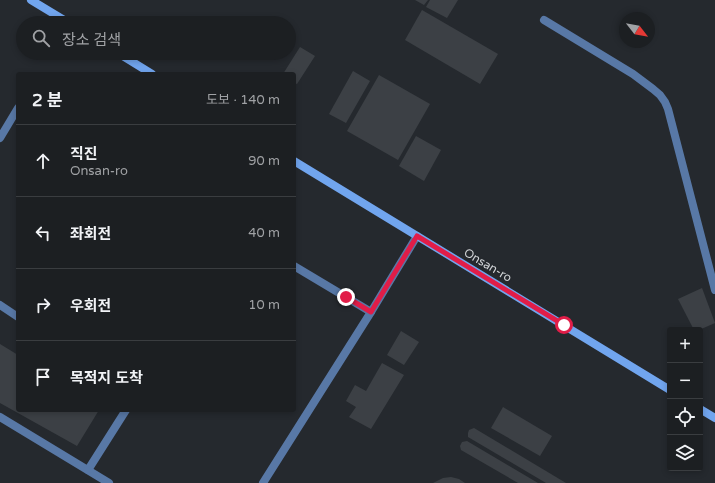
<!DOCTYPE html>
<html lang="ko">
<head>
<meta charset="utf-8">
<style>
	body { margin:0; font-family:"Varela Round","Noto Sans KR",sans-serif; background:#292c2f; color:#f1f3f6 }
	.controls { position:absolute; right:12px; bottom:12px; display:grid; overflow:hidden; border-radius:4px; box-shadow:0 2px 6px #0003 }
	.controls button { width:36px; height:36px; display:grid; place-items:center; padding:0; border:0; border-bottom:1px solid #3a3d40; background:#1c1f22; color:#f1f3f6; font:20px sans-serif }
	.compass { position:absolute; left:619px; top:12px; width:36px; height:36px; border-radius:50%; background:#1c1f22; box-shadow:0 2px 6px #0003; rotate:121deg }
	.stop { position:absolute; width:12px; height:12px; margin:-9px; border:3px solid #e11d48; border-radius:50%; background:#fff }
	.stop.end { background:#e11d48; border-color:#fff; box-shadow:0 1px 4px #0008 }
	.list { margin:0; padding:0; list-style:none }
	h2 { display:flex; justify-content:space-between; align-items:center; height:52px; margin:0; padding:0 16px; font-size:17px }
	h2 small { font-size:13px; font-weight:400; color:#a0a2a5 }
	.list li { display:grid; grid-template-columns:26px 1fr auto; gap:12px; align-items:center; box-sizing:border-box; height:72px; padding:0 16px; border-top:1px solid #3a3d40 }
	.list b { display:block; font-size:15px; white-space:nowrap }
	.list p { margin:0; font-size:13px; white-space:nowrap; color:#a0a2a5 }
	.list em { font-size:13px; font-style:normal; color:#a0a2a5 }
	.icon { flex:none; width:22px; height:22px; fill:none; stroke:currentColor; stroke-width:2; stroke-linecap:round; stroke-linejoin:round }
	.map { position:relative; flex:none; width:715px; height:483px; overflow:hidden }
	.search { position:absolute; background:#1c1f22; box-shadow:0 2px 6px #0003; left:16px; top:16px; width:280px; height:44px; display:flex; align-items:center; gap:10px; box-sizing:border-box; padding:0 14px; border-radius:22px; color:#a0a2a5; font-size:15px }
	.panel { position:absolute; background:#1c1f22; box-shadow:0 2px 6px #0003; left:16px; top:72px; width:280px; height:340px; border-radius:4px }
	.map>svg:first-child { display:block }
</style>
</head>
<body>
<div class="map">
<svg width="715" height="483" viewBox="0 0 715 483">
	<rect width="100%" height="100%" fill="#25292e"/>
	<g fill="#3c4045">
		<polygon points="415,0 428,0 424,5"/>
		<polygon points="430,0 458,0 447,18 426,7"/>
		<polygon points="422,10 498,54 480,84 405,40"/>
		<polygon points="300,47 315,56 297,84 294,83 294,74 283,74"/>
		<polygon points="353,71 370,81 346,123 329,114"/>
		<polygon points="379,75 430,104 398,160 347,131"/>
		<polygon points="416,136 441,150 424,181 399,166"/>
		<polygon points="702,288 715,323 699,330 694,330 678,299"/>
		<polygon points="401,331 419,342 404,365 387,355"/>
		<polygon points="0,344 18,355 18,410 99,410 77,446 0,403"/>
		<polygon points="382,363 404,375 371,429 349,417 356,407 346,401 355,385 366,391"/>
		<polygon points="503,407 552,436 540,456 491,428"/>
		<polygon points="474,428 566,483 546,483 468,437 468,433 469,430"/>
		<polygon points="467,441 538,483 518,483 461,450 460,446 462,442"/>
		<polygon points="451,477 459,479 465,483 433,483 443,478"/>
	</g>
	<g fill="none" stroke-linecap="round" stroke-linejoin="round">
		<g stroke="#5878a6" stroke-width="8">
			<polyline points="544,20 633,74 653,89 660,95 665,102 668,109 715,290"/>
			<polyline points="0,138 18,108"/>
			<polyline points="294,266 371,312 417,236"/>
			<polyline points="0,305 18,317"/>
			<polyline points="0,417 109,483"/>
			<polyline points="88,470 126,410"/>
			<polyline points="263,483 371,312"/>
		</g>
		<g stroke="#71a5ee" stroke-width="8">
			<polyline points="31,0 69,23"/>
			<polyline points="118,53 152,74"/>
			<polyline points="294,161 670,390"/>
			<polyline points="700,409 715,418"/>
		</g>
	</g>
	<g fill="none" stroke-linecap="round" stroke-linejoin="round">
		<polyline stroke="#e11d48" stroke-width="5" points="346,297 371,312 417,236 564,325"/>
	</g>
	<g text-anchor="middle" dominant-baseline="central" stroke-width="3.5" stroke-linejoin="round" paint-order="stroke">
		<g font-size="12" fill="#d1d4d7" stroke="#25292e">
			<text transform="translate(488 265) rotate(31)">Onsan-ro</text>
		</g>
	</g>
</svg>
<div class="controls">
<button>+</button>
<button>−</button>
<button><svg class="icon" aria-label="locate" viewBox="0 0 24 24"><circle cx="12" cy="12" r="6"/><path d="M12 2v4M12 18v4M2 12h4M18 12h4"/></svg></button>
<button><svg class="icon" aria-label="layers" viewBox="0 0 24 24"><path d="M12 4l9 5-9 5-9-5zM3 14l9 5 9-5"/></svg></button>
</div>
<svg class="compass" viewBox="-18 -18 36 36"><path d="M0-13l5 13h-10z" fill="#e53935"/><path d="M0 13l5-13h-10z" fill="#a0a2a5"/></svg>
<div class="stop" style="left:564px;top:325px"></div>
<div class="stop end" style="left:346px;top:297px"></div>
<div class="search"><svg class="icon" aria-label="search" viewBox="0 0 24 24"><circle cx="10" cy="10" r="6"/><path d="M15 15l6 6"/></svg>장소 검색</div>
<section class="panel">
<h2>2 분<small>도보 · 140 m</small></h2>
<ul class="list">
<li><svg class="icon" aria-label="ahead" viewBox="0 0 24 24"><path d="M12 20V5M6 11l6-6 6 6"/></svg><div><b>직진</b><p>Onsan-ro</p></div><em>90 m</em></li>
<li><svg class="icon" aria-label="left" viewBox="0 0 24 24"><path d="M17 20v-9H6M10 6l-5 5 5 5"/></svg><div><b>좌회전</b></div><em>40 m</em></li>
<li><svg class="icon" aria-label="right" viewBox="0 0 24 24"><path d="M7 20v-9h11M14 6l5 5-5 5"/></svg><div><b>우회전</b></div><em>10 m</em></li>
<li><svg class="icon" aria-label="arrive" viewBox="0 0 24 24"><path d="M6 21V4h12l-3 4 3 4H6"/></svg><div><b>목적지 도착</b></div></li>
</ul>
</section>
</div>
</body>
</html>
